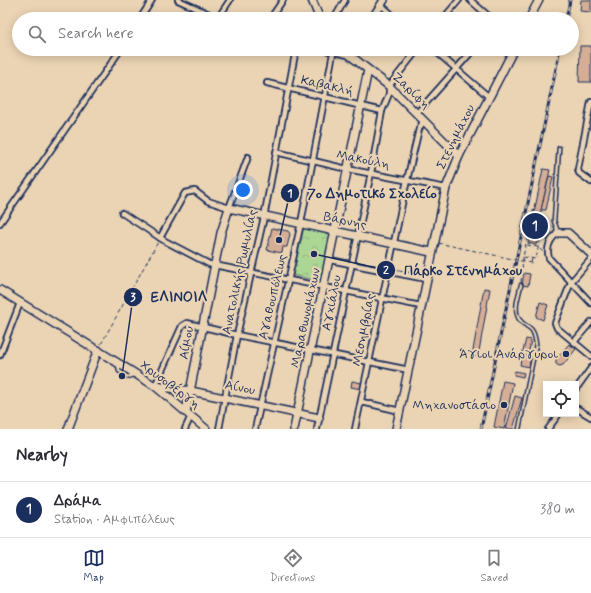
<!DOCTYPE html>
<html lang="en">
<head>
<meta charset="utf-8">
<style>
	body { margin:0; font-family:Mynerve,sans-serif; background:#f7f7f7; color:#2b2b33 }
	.controls { position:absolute; right:12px; bottom:12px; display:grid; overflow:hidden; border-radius:0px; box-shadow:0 2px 10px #0003 }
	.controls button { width:36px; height:36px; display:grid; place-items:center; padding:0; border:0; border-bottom:1px solid #e1e1e2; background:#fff; color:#2b2b33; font:20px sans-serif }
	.you { position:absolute; left:243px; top:190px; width:14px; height:14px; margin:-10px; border:3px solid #fff; border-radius:50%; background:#1a73e8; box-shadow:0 0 0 6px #1a73e833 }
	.badge { display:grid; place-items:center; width:26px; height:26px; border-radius:50%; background:#1b2f5e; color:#fff; font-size:13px; font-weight:700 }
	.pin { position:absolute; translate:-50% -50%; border:2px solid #fff; box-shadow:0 1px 4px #0006 }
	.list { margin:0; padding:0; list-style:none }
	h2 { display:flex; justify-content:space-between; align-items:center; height:52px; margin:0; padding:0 16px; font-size:17px }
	h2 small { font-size:13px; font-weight:400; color:#7c7c81 }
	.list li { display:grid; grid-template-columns:26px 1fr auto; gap:12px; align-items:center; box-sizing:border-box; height:56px; padding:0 16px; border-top:1px solid #e1e1e2 }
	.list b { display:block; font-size:15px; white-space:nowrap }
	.list p { margin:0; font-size:13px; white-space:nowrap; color:#7c7c81 }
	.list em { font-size:13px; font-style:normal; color:#7c7c81 }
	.icon { flex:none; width:22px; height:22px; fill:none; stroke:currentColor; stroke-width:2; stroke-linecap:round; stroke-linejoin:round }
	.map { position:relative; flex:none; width:591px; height:429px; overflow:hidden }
	.search { position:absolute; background:#fff; box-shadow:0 2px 10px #0003; left:12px; right:12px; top:12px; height:44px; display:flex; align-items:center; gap:10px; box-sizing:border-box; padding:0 14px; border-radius:22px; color:#7c7c81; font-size:15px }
	.sheet { height:108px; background:#fff }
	nav { display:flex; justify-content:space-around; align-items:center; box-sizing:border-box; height:56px; border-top:1px solid #e1e1e2; background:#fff; font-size:11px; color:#7c7c81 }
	nav a { display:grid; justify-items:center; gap:2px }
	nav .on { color:#1b2f5e }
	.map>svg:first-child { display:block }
</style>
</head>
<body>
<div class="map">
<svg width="591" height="429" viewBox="0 0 591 429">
	<defs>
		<pattern id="forest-crowns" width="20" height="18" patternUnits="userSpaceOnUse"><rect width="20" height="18" fill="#acd694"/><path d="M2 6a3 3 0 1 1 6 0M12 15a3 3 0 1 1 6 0" fill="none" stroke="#93b882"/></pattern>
	</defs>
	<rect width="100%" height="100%" fill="#ebd4b4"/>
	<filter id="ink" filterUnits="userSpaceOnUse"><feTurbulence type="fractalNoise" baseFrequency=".025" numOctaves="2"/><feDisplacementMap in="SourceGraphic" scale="8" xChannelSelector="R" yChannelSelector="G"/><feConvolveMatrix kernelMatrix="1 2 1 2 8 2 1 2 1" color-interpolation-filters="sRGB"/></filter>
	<g filter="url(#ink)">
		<polygon fill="url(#forest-crowns)" stroke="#648279" points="304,227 334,234 324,282 293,275"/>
		<g fill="#d6ae95" stroke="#1b2f5e">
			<polygon points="581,0 591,0 591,12 580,11"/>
			<polygon points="580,46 591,46 591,82 579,82"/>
			<polygon points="543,169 550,170 540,215 534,213"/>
			<polygon points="549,176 553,177 546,210 541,210"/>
			<polygon points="534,213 542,215 539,230 531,228"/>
			<polygon points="272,228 288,231 290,234 287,247 283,247 282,253 267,250"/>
			<polygon points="531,228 539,230 536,245 528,243"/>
			<polygon points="524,273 530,274 528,286 522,285"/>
			<polygon points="484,288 490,289 478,357 472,356"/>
			<polygon points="540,302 548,305 543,320 536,317"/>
			<polygon points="526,339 531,340 528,356 522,355"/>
			<polygon points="569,344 576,349 563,365 559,366 556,364 556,359"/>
			<polygon points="522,355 531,357 529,367 520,365"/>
			<polygon points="515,371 524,373 523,377 514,375"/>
			<polygon points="352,381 362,383 361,389 351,387"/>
			<polygon points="503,381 513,383 504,429 494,427"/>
			<polygon points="515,396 522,398 513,429 506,429"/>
		</g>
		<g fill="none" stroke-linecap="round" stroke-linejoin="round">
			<g stroke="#1b2f5e" stroke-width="5.5">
				<g id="lane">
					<polyline points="558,232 554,221 559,148"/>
					<polyline points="118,364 119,371 128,377 135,374"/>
					<path d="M519,429L536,344C533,322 527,331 519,319C513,309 519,295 521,285"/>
				</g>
			</g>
			<g stroke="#1b2f5e" stroke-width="8">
				<g id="street">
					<polyline points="178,0 220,19"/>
					<polyline points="470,0 492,19"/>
					<polyline points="381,5 397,19"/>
					<polyline points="218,18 230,0"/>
					<polyline points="140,19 152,0"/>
					<polyline points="270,19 283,0"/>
					<polyline points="334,19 345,0"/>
					<polyline points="443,19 459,0"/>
					<polyline points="321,49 348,55"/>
					<polyline points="433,49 489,97"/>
					<polyline points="267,83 382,111"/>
					<polyline points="591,102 578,169 579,173 591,182"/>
					<polyline points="417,113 474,49"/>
					<polyline points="276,152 347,169 446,188"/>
					<polyline points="122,213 165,241 209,264 421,306"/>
					<polyline points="0,223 121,49"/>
					<path d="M558,233C550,239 546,248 549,258L591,303"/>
					<polyline points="160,238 185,193 195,191 208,201 229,208 248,157"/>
					<polyline points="591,259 571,282 555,323 557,328 591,356"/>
					<polyline points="330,260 426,279"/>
					<polyline points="574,342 591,322"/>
					<polyline points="0,355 20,303"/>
					<polyline points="155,386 182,326 187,323 237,335 409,370"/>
					<polyline points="576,389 591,368"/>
					<polyline points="362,402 400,411"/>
					<polyline points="576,408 591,417"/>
					<polyline points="185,429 191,416"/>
					<polyline points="219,429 237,335 264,217 296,49"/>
					<polyline points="255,429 301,223 333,53 336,49"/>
					<polyline points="317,429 371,173 382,111 389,94 389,86 418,49"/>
					<polyline points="355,429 407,180 419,129 424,120"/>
					<polyline points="548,429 559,414"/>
				</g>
			</g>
			<g stroke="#1b2f5e" stroke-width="10">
				<g id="secondary">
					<polyline points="312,0 320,19"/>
					<polyline points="372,19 384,0"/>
					<polyline points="529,19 539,0"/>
					<polyline points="342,49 389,86 459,156"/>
					<polyline points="558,233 568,233 591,254"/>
					<polyline points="0,290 155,386 206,429"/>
					<polyline points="155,386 191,391 319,418"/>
					<polyline points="186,412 221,233 229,208 431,252"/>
					<polyline points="68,429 98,350"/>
					<polyline points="294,429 368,70"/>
					<polyline points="396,429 446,188 459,156 514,49"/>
				</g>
			</g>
			<g stroke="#1b2f5e" stroke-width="1" stroke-dasharray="4 3" stroke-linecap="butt">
				<polyline points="535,203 523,257 536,259 543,223"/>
				<polyline points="540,223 551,225"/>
				<polyline points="527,245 538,247 543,252"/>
				<polyline points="531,263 532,259"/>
				<polyline points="521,282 523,257"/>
				<polyline points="101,344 158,242"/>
			</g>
			<use href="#lane" stroke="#ebd4b4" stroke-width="2.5"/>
			<use href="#street" stroke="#ebd4b4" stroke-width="4.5"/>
			<use href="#secondary" stroke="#ebd4b4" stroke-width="7"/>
			<g stroke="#1b2f5e" stroke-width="3">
				<g id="rail">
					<polyline points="566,19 570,0"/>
					<polyline points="481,429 560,49"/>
				</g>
			</g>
			<use href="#rail" stroke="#ebd4b4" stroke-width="1.5" stroke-dasharray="4.5" stroke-linecap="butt"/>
			<polyline stroke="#1b2f5e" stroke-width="1" stroke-dasharray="4 3" stroke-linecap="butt" points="438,243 531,263"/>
		</g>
	</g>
	<g fill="#1b2f5e" stroke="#ebd4b4" stroke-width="1.5">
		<circle cx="566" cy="354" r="4"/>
		<circle cx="504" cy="405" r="4"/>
	</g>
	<g text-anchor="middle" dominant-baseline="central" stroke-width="4" stroke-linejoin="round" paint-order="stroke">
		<g font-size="13" fill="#1b2f5e" stroke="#ebd4b4">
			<text transform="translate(327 86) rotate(13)">Καβακλή</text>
			<text transform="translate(411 91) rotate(43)">Ζαρίφη</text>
			<text transform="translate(456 137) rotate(-64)">Στενημάχου</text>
			<text transform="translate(363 160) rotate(11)">Μακούλη</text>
			<text transform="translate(345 221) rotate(12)">Βάρνης</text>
			<text transform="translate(240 272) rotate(-78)">Ανατολικής Ρωμυλίας</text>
			<text transform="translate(273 297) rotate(-77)">Αγαθουπόλεως</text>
			<text transform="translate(332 303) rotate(-79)">Αγχιάλου</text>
			<text transform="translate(306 318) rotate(-78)">Μαραθωνομάχων</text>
			<text transform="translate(364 330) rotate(-79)">Μεσημβρίας</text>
			<text transform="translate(187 343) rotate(-80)">Αίμου</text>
			<text transform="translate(170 385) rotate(37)">Χρυσοβέργη</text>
			<text transform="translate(240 388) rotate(11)">Αίνου</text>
		</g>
		<g font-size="13" fill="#1b2f5e" stroke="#ebd4b4" text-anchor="end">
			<text x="558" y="354">Άγιοι Ανάργυροι</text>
			<text x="496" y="405">Μηχανοστάσιο</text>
		</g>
	</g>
	<path fill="none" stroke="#1b2f5e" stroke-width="1.5" d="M279 240L290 193M314 254L386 270M122 376L133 297"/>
	<g fill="#1b2f5e" stroke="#ebd4b4" stroke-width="1.5">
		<circle cx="279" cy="240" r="4"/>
		<circle cx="314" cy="254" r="4"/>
		<circle cx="122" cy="376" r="4"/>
		<circle cx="290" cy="193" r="10"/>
		<circle cx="386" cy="270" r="10"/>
		<circle cx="133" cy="297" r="10"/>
	</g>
	<g font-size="12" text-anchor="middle" font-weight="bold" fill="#fff">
		<text x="290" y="197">1</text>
		<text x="386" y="274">2</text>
		<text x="133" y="301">3</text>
	</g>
	<g font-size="14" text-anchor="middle" font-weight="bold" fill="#1b2f5e" stroke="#ebd4b4" stroke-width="4" stroke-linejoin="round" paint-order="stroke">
		<text x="372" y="198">7ο Δημοτικό Σχολείο</text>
		<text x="463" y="275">Πάρκο Στενημάχου</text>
		<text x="179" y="301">ΕΛΙΝΟΙΛ</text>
	</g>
</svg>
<div class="controls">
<button><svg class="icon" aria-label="locate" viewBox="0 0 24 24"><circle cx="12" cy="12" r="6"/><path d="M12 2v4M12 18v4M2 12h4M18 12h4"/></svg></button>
</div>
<div class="you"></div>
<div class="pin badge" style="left:535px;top:226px">1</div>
<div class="search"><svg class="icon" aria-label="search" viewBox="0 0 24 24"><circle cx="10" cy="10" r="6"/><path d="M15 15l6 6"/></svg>Search here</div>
</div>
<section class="sheet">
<h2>Nearby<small></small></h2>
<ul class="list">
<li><span class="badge">1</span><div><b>Δράμα</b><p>Station · Αμφιπόλεως</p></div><em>380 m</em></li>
</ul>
</section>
<nav>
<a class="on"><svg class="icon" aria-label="map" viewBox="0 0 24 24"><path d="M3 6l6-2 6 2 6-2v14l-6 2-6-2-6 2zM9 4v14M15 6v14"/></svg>Map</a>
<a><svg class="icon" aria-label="directions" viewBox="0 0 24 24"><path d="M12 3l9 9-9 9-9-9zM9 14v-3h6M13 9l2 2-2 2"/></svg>Directions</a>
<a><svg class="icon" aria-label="saved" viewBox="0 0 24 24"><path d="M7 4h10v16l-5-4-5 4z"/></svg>Saved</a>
</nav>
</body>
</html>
